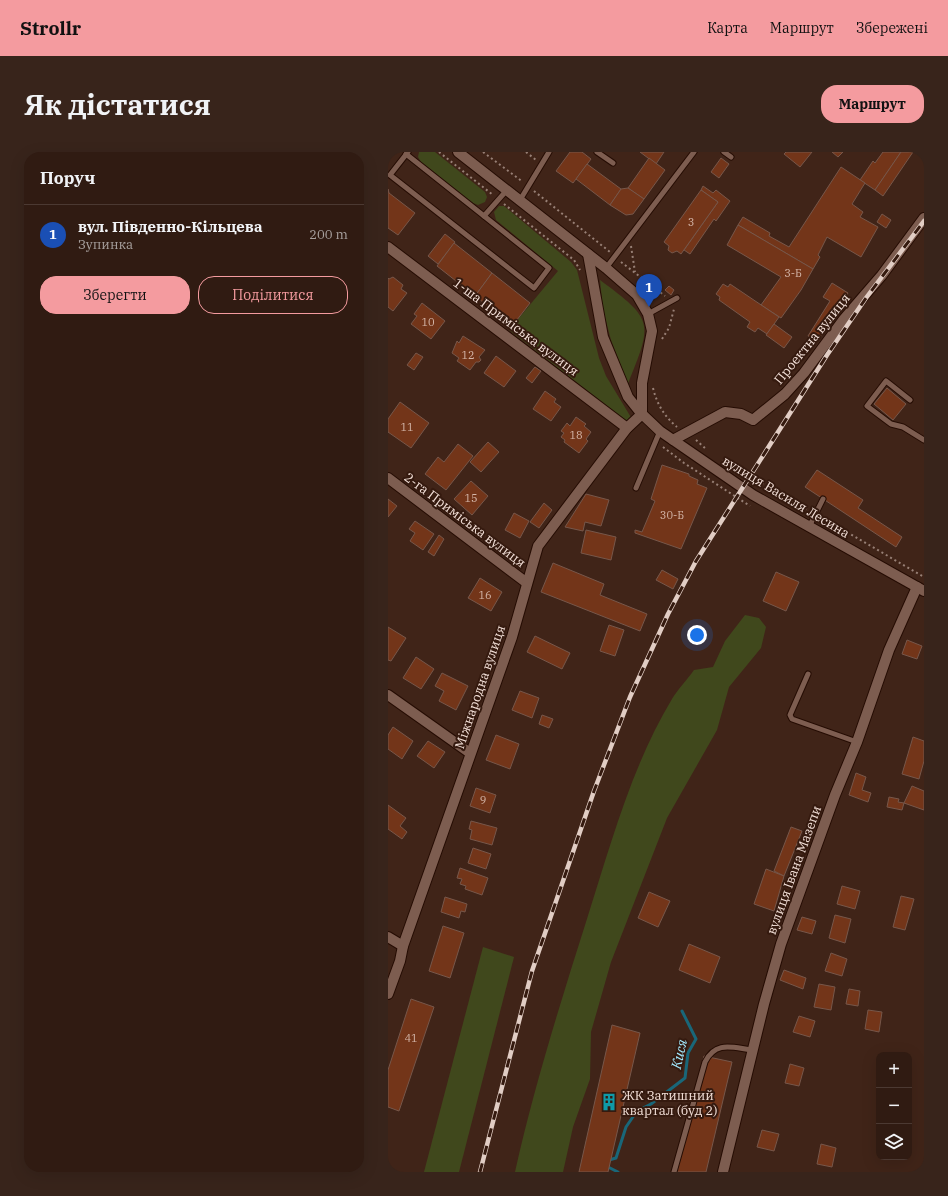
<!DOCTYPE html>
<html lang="uk">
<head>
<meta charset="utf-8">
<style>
	body { margin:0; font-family:"IBM Plex Serif",serif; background:#38241b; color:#f1f3f6 }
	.controls { position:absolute; right:12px; bottom:12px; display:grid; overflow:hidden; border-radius:8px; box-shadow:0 4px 16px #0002 }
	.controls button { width:36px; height:36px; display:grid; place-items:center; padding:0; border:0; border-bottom:1px solid #4b3932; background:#301b12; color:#f1f3f6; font:20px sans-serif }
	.you { position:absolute; left:309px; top:483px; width:14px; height:14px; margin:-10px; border:3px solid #fff; border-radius:50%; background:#1a73e8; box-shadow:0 0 0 6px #1a73e833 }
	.badge { display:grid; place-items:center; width:26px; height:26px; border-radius:50%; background:#f49b9f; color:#fff; font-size:13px; font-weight:700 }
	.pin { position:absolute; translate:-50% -33px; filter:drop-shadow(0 1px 2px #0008) }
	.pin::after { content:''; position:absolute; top:21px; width:14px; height:12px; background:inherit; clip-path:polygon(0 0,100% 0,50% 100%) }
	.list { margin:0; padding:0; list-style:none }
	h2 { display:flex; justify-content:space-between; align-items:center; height:52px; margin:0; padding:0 16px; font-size:17px }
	h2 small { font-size:13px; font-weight:400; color:#a8a19f }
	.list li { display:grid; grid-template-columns:26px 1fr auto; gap:12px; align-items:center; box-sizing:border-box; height:60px; padding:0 16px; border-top:1px solid #4b3932 }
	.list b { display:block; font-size:15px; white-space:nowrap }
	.list p { margin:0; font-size:13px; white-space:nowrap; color:#a8a19f }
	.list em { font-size:13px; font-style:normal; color:#a8a19f }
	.actions { display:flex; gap:8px; padding:12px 16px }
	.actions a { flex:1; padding:9px 0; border:1px solid #f49b9f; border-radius:16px; text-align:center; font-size:14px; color:#f49b9f }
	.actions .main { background:#f49b9f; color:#111 }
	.icon { flex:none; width:22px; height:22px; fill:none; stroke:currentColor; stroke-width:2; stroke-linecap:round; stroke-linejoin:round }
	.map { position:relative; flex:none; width:536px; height:1020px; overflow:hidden; border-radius:16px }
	header { display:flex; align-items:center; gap:24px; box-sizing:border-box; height:56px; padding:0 20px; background:#f49b9f; color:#111 }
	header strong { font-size:19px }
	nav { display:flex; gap:22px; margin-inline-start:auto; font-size:14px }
	.intro { display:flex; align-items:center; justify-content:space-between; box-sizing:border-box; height:96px; padding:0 24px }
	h1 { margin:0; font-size:28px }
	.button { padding:10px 18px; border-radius:16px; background:#f49b9f; color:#111; font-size:14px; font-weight:700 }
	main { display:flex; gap:24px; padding:0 24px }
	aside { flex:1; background:#301b12; border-radius:16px; box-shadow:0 4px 16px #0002 }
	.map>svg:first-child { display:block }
</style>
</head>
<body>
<header>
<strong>Strollr</strong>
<nav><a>Карта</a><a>Маршрут</a><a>Збережені</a></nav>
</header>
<div class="intro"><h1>Як дістатися</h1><a class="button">Маршрут</a></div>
<main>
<aside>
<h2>Поруч<small></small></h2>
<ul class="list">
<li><span class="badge" style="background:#1a4fb4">1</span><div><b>вул. Південно-Кільцева</b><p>Зупинка</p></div><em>200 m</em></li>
</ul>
<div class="actions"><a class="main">Зберегти</a><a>Поділитися</a></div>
</aside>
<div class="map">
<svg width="536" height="1020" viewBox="0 0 536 1020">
	<rect width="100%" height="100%" fill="#402418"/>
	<g fill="#40481c">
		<polygon points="31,0 47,0 97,40 99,45 97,50 90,53 85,51 33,10 30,5"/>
		<polygon points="111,54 116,54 183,110 189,118 211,206 218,224 244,267 240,270 121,178 170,119 108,68 106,60"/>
		<path d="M212,128C266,168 265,170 240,232L223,188L215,158Z"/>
		<path d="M357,463L371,466L378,475L373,496L341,535L329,578L279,666L223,810L203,880L202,927L185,975L175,1020H127C146,935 172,852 198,770C222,695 243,615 284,547C290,537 299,528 306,518L325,515L337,489Z"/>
		<polygon points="95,795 126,805 71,1020 36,1020"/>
	</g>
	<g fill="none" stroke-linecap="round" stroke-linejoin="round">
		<g stroke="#196779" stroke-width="3">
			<polyline points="221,1008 228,1006 238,975 249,959 263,952 297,926 300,901 308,887 294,859"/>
			<polyline points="218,1014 230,1020"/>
		</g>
	</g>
	<g fill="#733519" stroke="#77574a">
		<polygon points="182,0 194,0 203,7 185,31 168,19"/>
		<polygon points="252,0 276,0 268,12"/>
		<polygon points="398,0 424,0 412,15 396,2"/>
		<polygon points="444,0 455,0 450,5"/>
		<polygon points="495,0 513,0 487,38 472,28 485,9 487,11"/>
		<polygon points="513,0 525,0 495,44 487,38"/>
		<polygon points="261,6 277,18 256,47 240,36"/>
		<polygon points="333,6 341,12 331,26 323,20"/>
		<polygon points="199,12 233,37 222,53 188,27"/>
		<polygon points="453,15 477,31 464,52 475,60 472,65 490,75 473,105 439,85 430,103 432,105 425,117 350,73 355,65 382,81 381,84 401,95"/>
		<polygon points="315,34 325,41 328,38 342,49 328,69 326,67 302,102 296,98 330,50 313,38"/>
		<polygon points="240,36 256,47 245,62 238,63 222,53 233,37"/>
		<polygon points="0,37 1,41 27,61 10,83 0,76"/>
		<polygon points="313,38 330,50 293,102 289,99 284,101 280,98 281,94 276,90"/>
		<polygon points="494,62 503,68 498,76 489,70"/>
		<polygon points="350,73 425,117 413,138 393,166 373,153 393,125 339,93"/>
		<polygon points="57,82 67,90 50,112 40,104"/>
		<polygon points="66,91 104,121 87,144 49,114"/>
		<polygon points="104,121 142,151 125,173 87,144"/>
		<polygon points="5,125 15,133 13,137 19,141 5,159 0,155 0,126 1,127"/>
		<polygon points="444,131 460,141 429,190 420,184 442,149 435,145"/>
		<polygon points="335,132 340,135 342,132 391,165 379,182 370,176 367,180 359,175 362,170 331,148 332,145 328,142"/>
		<polygon points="281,134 286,138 283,143 277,138"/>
		<polygon points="34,151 57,169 43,187 23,172 29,164 26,162"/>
		<polygon points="386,172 404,185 396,196 378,183"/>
		<polygon points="75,184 97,198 91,205 93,208 91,210 88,210 82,218 69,209 71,206 64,201 69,189 71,191"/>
		<polygon points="28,201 35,205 26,218 19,213"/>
		<polygon points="108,204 128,219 116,235 96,221"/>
		<polygon points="147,215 153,219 144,231 138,226"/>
		<polygon points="499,236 518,252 505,268 486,252"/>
		<polygon points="157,239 168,247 166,250 173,255 163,269 145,257"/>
		<polygon points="12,250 41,271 23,296 0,280 0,267"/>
		<polygon points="188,265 198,272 196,274 203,280 198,287 200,289 191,301 176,290 177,288 173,285 176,281 173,279 179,271 182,274"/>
		<polygon points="100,290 111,300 93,320 82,310"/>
		<polygon points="70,292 85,304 58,338 37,322 50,305 56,310"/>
		<polygon points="274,313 301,322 301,324 310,328 309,332 319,336 293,397 247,381 247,378 254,380 267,349 263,347"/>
		<polygon points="429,318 475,348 470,356 514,385 508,395 417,335"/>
		<polygon points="83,329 100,344 84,363 66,347"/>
		<polygon points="198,342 221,348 213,374 197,370 195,379 177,375"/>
		<polygon points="0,347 9,354 0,365"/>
		<polygon points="156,351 164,358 151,376 142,370"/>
		<polygon points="126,361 141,369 132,386 117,378"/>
		<polygon points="27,369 46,382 35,398 22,389 27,381 21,377"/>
		<polygon points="198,378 228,385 223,408 193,401"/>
		<polygon points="51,383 56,387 46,404 40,400"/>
		<polygon points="165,411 216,432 212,443 259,462 252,479 153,440"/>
		<polygon points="274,418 290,427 285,437 268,428"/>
		<polygon points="388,420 411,430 398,459 375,449"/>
		<polygon points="92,426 114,440 103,459 80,446"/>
		<polygon points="221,473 236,478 227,504 212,499"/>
		<polygon points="0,475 18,486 3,509 0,508"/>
		<polygon points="147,484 182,501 174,517 139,500"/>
		<polygon points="519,488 534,494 529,507 514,502"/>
		<polygon points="28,505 46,517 33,537 15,526"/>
		<polygon points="54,521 80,534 68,558 51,549 56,539 47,534"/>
		<polygon points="132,539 151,546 144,566 124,558"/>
		<polygon points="154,563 165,567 161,576 151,572"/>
		<polygon points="5,575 25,589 14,607 0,597 0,583"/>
		<polygon points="108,583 131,592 122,617 98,608"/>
		<polygon points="525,585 536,589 536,609 531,627 514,622"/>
		<polygon points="40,589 57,600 46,616 29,604"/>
		<polygon points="468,621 478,625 474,638 483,641 480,650 461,643"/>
		<polygon points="524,634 536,639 536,658 516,651"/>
		<polygon points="88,636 108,643 102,661 82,654"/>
		<polygon points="501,645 511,647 510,650 516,651 514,658 499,655"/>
		<polygon points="0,653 18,666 12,674 19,680 14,687 0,677"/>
		<polygon points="83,669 109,676 104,693 82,687 84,678 81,677"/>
		<polygon points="403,675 414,679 396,724 386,719"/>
		<polygon points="85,696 103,702 98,717 80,711"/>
		<polygon points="72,716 100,726 94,743 77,737 78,734 72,732 74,727 69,726"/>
		<polygon points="378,717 396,724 386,759 366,752"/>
		<polygon points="454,734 472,739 467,757 449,752"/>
		<polygon points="261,740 282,749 270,775 250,766"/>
		<polygon points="513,744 526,747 517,778 505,775"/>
		<polygon points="57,745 79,752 77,760 73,759 71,766 53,760"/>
		<polygon points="447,763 463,767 457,791 441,786"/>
		<polygon points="414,765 428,769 424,782 409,778"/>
		<polygon points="55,774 76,781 62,826 41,819"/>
		<polygon points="301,792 332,805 322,831 291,818"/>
		<polygon points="443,801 459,807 454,824 437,819"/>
		<polygon points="396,818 418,826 415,837 392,828"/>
		<polygon points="431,832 447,835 443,858 426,855"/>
		<polygon points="461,837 472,839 470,854 458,852"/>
		<polygon points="23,847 46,855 11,959 0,955 0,918"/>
		<polygon points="480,858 494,860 491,880 477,877"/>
		<polygon points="411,864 427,869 422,885 405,880"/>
		<polygon points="224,873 252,881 220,1020 191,1020"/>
		<polygon points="316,904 344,910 318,1020 289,1020"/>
		<polygon points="402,912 416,916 411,934 397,931"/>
		<polygon points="374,978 391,982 386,999 369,995"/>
		<polygon points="433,992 448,996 444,1015 429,1012"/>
	</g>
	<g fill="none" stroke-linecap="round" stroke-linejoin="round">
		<g stroke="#250c03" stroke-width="7">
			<g id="service">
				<polyline points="20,0 2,23 146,136 161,116 96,64 119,38"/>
				<polyline points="209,0 225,11"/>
				<polyline points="336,0 343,5"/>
				<polyline points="18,2 96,64"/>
				<polyline points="132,48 161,0"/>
				<polyline points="218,116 306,0"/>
				<polyline points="260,162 289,146"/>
				<polyline points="522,248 498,229 479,254 503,272 515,275 536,288"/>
				<polyline points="248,336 272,279"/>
				<polyline points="421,375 435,347"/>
				<polyline points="420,522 402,563 404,567 469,590"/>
				<path d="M286,1020L317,910C328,888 345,896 365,898"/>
			</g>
		</g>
		<g stroke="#250c03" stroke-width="12">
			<g id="minor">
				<polyline points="0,95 239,276"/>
				<polyline points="285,288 337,260 353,262 365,268 397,242 416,221 456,167 494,123 536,66"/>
				<polyline points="0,326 139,431"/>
				<polyline points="0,543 82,601"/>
				<polyline points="0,785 15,794"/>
				<polyline points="0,842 12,809 15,794 124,485 150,394 239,276 254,262"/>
				<polyline points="335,1020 376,852 393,792 447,643 469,590 501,498 529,435"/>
			</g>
		</g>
		<g stroke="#250c03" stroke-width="12">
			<g id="tertiary">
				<polyline points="70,0 218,116 249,143 260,162 264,179 254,231 254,262"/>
				<polyline points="200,102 215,185 240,245 252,260 272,279 365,343 536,439"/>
			</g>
		</g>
		<g stroke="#988076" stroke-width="2" stroke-dasharray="2 3" stroke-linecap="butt">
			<polyline points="51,0 105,43"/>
			<polyline points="95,0 135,30"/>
			<polyline points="138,0 148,8"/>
			<polyline points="146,39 222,100"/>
			<polyline points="116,52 186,108 192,118"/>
			<polyline points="243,94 247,120"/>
			<polyline points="233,110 277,144"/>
			<polyline points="274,187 281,176 286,157"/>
			<path d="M265,236C269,252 276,264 289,275"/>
			<polyline points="308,288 318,297"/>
			<polyline points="275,295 296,311 362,354"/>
			<polyline points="335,308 421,358"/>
			<polyline points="433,365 536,425"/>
		</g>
		<use href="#service" stroke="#7d5d50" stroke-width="5"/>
		<use href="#minor" stroke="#7d5d50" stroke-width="10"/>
		<use href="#tertiary" stroke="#7d5d50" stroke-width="10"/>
		<g stroke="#e1cdc4" stroke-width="4.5">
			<polyline id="rail" points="92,1020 144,819 206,639 242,545 280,462 308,409 439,203 478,146 536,69"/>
		</g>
		<use href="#rail" stroke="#351a0f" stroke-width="3" stroke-dasharray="9" stroke-linecap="butt"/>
	</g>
	<defs>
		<g id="building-bare" transform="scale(1.38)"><path d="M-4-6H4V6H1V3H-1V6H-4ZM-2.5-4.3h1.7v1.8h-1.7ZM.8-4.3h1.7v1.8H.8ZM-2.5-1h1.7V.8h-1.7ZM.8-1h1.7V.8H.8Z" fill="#0f9aa8" stroke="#351a0f" stroke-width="2.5" paint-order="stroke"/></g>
	</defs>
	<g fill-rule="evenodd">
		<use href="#building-bare" x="221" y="950"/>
	</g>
	<g text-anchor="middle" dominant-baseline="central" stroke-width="4" stroke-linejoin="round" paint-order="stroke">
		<g font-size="11" fill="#d4b6a9">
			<text x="303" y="70">3</text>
			<text x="405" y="121">3-Б</text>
			<text x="40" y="170">10</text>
			<text x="80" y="203">12</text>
			<text x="19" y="275">11</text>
			<text x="188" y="283">18</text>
			<text x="83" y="346">15</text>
			<text x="284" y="363">30-Б</text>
			<text x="97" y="443">16</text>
			<text x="95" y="648">9</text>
			<text x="23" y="886">41</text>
		</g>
		<g font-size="13" fill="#f4e1d9" stroke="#351a0f">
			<text transform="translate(128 175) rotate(37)">1-ша Приміська вулиця</text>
			<text transform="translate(424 187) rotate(-51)">Проектна вулиця</text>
			<text transform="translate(398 345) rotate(31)">вулиця Василя Лесина</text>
			<text transform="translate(77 368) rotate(37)">2-га Приміська вулиця</text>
			<text transform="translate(92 535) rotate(-71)">Міжнародна вулиця</text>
			<text transform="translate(406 718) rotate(-70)">вулиця Івана Мазепи</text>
		</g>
		<g font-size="13" fill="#f4e1d9" stroke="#351a0f" text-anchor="start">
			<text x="234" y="943">ЖК Затишний<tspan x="234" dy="15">квартал (буд 2)</tspan></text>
		</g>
		<g font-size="14" font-style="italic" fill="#a3eaff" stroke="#351a0f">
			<text transform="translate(291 902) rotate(-77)">Кися</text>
		</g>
	</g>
</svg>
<div class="controls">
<button>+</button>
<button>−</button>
<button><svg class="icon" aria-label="layers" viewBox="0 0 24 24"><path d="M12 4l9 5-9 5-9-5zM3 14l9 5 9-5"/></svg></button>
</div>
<div class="you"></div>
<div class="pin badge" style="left:261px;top:155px;background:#1a4fb4">1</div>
</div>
</main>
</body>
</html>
